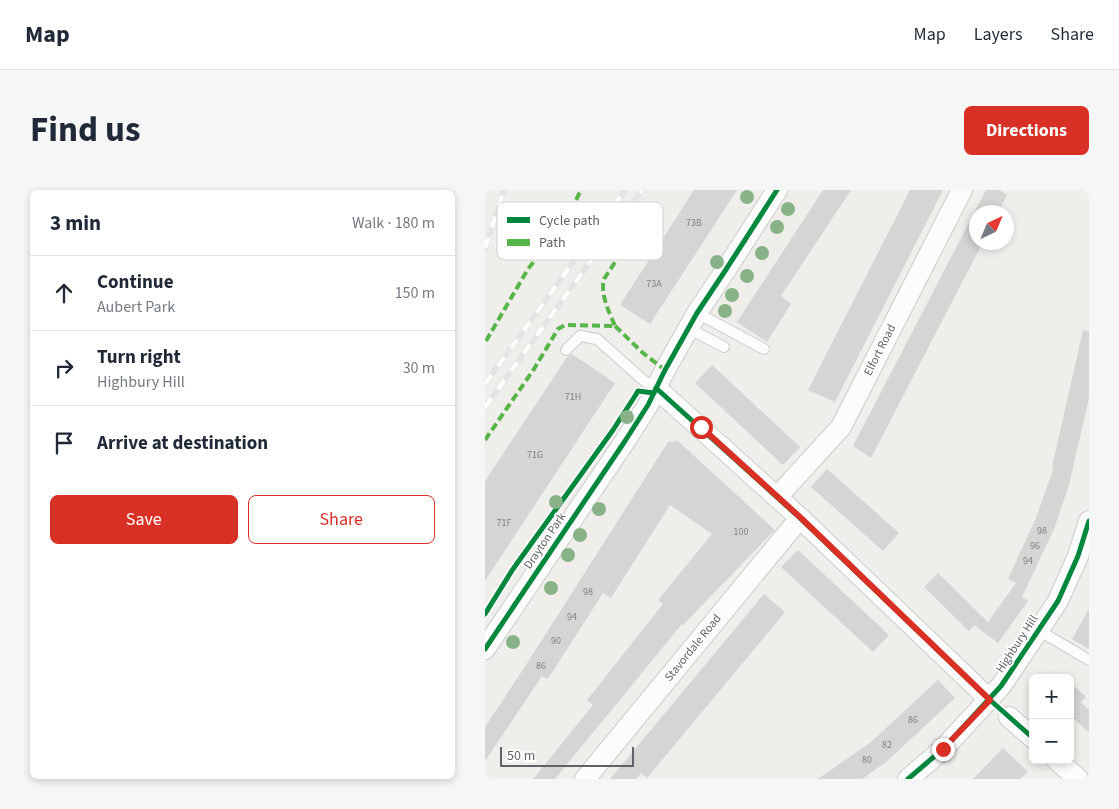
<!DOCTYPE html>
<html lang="en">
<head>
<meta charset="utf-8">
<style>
	body { margin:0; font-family:"Source Sans 3",sans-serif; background:#f6f6f7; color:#1f2937 }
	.controls { position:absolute; right:15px; bottom:15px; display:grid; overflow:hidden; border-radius:8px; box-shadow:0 2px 8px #0003 }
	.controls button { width:45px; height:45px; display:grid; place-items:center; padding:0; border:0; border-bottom:1px solid #e0e1e3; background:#fff; color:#1f2937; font:25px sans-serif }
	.compass { position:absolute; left:484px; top:15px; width:45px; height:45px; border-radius:50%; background:#fff; box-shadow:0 2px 8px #0003; rotate:44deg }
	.scale { position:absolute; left:15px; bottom:12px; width:134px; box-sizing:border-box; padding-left:5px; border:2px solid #5f6368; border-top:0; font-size:14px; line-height:18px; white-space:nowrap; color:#5f6368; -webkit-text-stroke:4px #fff; paint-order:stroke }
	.stop { position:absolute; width:15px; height:15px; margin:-11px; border:4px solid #d93025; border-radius:50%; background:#fff }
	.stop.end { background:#d93025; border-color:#fff; box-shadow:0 1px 5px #0008 }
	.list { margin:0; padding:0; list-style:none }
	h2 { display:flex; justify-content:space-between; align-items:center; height:65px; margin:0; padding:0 20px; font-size:21px }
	h2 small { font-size:16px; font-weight:400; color:#747a83 }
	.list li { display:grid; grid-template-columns:32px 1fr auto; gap:15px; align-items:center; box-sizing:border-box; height:75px; padding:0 20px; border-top:1px solid #e0e1e3 }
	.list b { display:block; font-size:19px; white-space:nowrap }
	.list p { margin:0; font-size:16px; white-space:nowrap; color:#747a83 }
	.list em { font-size:16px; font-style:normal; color:#747a83 }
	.actions { display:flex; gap:10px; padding:15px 20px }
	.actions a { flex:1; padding:11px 0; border:1px solid #d93025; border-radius:8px; text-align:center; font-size:18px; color:#d93025 }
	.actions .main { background:#d93025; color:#fff }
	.icon { flex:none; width:28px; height:28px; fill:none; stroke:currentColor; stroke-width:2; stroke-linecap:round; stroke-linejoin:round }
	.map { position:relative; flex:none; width:604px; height:589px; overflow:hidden; border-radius:8px }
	header { display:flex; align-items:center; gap:30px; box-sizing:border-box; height:70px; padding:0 25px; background:#fff; border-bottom:1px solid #e0e1e3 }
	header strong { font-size:24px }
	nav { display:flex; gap:28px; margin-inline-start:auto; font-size:18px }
	.intro { display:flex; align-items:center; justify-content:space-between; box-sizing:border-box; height:120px; padding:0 30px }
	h1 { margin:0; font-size:35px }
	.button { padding:12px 22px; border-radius:8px; background:#d93025; color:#fff; font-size:18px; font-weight:700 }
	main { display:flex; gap:30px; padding:0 30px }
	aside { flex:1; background:#fff; border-radius:8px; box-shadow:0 2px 8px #0003 }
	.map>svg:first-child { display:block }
</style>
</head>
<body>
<header>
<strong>Map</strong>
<nav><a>Map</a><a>Layers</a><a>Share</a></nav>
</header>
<div class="intro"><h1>Find us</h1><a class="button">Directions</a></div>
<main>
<aside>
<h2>3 min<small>Walk · 180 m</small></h2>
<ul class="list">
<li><svg class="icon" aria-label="ahead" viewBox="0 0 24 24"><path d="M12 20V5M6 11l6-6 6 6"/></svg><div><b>Continue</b><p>Aubert Park</p></div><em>150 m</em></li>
<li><svg class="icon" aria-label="right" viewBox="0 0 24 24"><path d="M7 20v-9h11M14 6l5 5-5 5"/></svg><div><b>Turn right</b><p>Highbury Hill</p></div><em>30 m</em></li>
<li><svg class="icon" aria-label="arrive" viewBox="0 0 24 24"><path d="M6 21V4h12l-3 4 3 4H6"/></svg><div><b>Arrive at destination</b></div></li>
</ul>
<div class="actions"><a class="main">Save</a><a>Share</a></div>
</aside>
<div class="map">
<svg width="604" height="589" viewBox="0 0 604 589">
	<rect width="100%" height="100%" fill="#efeeea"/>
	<g fill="#d6d5d3">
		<polygon points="209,0 252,0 165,134 135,115"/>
		<polygon points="338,0 366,0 296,106 306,114 282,152 252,132"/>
		<polygon points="425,0 458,0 350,212 323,200"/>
		<polygon points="501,0 515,0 522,5 513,22 492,22 492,52 498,52 386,268 368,256"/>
		<polygon points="598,140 604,141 604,208 584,295 569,339 537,407 543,411 513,453 489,435 484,441 439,397 453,383 503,432 531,393 523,389 551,328 569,277 567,277"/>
		<polygon points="87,164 130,193 0,391 0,291 82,167"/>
		<polygon points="227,175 315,257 298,275 210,193"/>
		<polygon points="193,251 290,340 198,435 197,434 70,589 48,589 108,515 102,510 178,414 173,410 227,344 185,315 126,408 118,403 63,489 57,486 0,571 0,537 41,475 183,252"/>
		<polygon points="342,279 414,343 398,361 326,297"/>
		<polygon points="313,360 404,445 388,462 296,377"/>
		<polygon points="279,404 300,422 271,457 162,588 156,583 151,589 125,589"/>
		<polygon points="604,419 604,459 587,449"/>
		<polygon points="453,490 470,508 401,572 377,589 333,589 386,552"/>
		<polygon points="585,492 601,507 596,512 604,520 604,543 585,525"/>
		<polygon points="518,558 543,582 535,589 488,589"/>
	</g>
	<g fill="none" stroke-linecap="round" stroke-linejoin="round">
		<g stroke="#cbcccc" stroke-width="12">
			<g id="service">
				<polyline points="212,123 279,159"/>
				<polyline points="203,138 239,157"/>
				<polyline points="81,160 95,146 112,149 158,190 171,198"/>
				<polyline points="553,440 604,470"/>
			</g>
		</g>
		<g stroke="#cbcccc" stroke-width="22">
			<g id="minor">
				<polyline points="171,198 315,328 505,510"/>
				<polyline points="293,306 356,237 477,0"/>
				<polyline points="0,459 140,251 163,215 180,180 212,123 240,81 292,0"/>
				<polyline points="524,527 548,548"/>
				<polyline points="572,570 593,589"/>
				<polyline points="100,589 315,328"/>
				<polyline points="423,589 458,559 516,496 573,411 593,366 604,331"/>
			</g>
		</g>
		<use href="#service" stroke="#fdfcfc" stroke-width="10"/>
		<use href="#minor" stroke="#fdfcfc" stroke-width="20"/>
		<g stroke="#e4e4e4" stroke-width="5.5">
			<g id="rail">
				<polyline points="0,58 19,0"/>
				<polyline points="0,194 140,0"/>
				<polyline points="0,217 157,0"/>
			</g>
		</g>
		<use href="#rail" stroke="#fff" stroke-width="4" stroke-dasharray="11" stroke-linecap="butt"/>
		<g stroke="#58b549" stroke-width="4" stroke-dasharray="8 4" stroke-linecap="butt">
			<polyline points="130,136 158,163 180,180"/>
			<polyline points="1,151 43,79 79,34 96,0"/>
			<path d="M0,250L49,179L73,139L80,135L130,136C124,122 115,104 119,89L144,51"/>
		</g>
		<g stroke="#fff" stroke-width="8">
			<g id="cycleway">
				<polyline points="171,198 315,328 505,510 548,548"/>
				<polyline points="0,424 28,379 128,240 150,206 153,201 169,203"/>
				<polyline points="0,459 140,251 163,215 180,180 212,123 240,81 292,0"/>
				<polyline points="423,589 458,559 516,496 573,411 593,366 604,331"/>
			</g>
		</g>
		<use href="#cycleway" stroke="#00873e" stroke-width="5"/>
	</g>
	<g fill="#88b388">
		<circle cx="262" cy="7" r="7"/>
		<circle cx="303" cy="19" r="7"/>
		<circle cx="292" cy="37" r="7"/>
		<circle cx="277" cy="63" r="7"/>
		<circle cx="232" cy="72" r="7"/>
		<circle cx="262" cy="86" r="7"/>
		<circle cx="247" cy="105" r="7"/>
		<circle cx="240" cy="121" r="7"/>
		<circle cx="142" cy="227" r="7"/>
		<circle cx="71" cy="312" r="7"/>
		<circle cx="114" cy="319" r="7"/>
		<circle cx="95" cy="345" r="7"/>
		<circle cx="83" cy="365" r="7"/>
		<circle cx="66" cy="398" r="7"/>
		<circle cx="28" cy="452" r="7"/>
	</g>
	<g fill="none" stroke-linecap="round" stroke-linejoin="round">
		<polyline stroke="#d93025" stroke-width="6" points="216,237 316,328 505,510 458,559"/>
	</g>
	<g text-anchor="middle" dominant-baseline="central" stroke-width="4" stroke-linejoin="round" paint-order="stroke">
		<g font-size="10" fill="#7e8184">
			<text x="209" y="33">73B</text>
			<text x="169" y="94">73A</text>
			<text x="88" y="207">71H</text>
			<text x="50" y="265">71G</text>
			<text x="19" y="333">71F</text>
			<text x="557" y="341">98</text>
			<text x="256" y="342">100</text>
			<text x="550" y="356">96</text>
			<text x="543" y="371">94</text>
			<text x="103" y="402">98</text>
			<text x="87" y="427">94</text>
			<text x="71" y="451">90</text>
			<text x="56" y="476">86</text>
			<text x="428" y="530">86</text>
			<text x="402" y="555">82</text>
			<text x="382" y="570">80</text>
		</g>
		<g font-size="12" fill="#5f6368" stroke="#fff">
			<text transform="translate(395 160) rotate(-63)">Elfort Road</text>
			<text transform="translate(60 351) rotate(-56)">Drayton Park</text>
			<text transform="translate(532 454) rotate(-57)">Highbury Hill</text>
			<text transform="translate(208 458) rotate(-51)">Stavordale Road</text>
		</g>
	</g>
	<rect x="12" y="12" width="166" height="58" rx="8" fill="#fff" stroke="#cfd0d2" stroke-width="1"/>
	<rect x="22" y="27" width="23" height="6" fill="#00873e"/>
	<rect x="22" y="49" width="23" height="7" fill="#58b549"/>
	<g font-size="14" fill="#5f6368">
		<text x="54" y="35">Cycle path</text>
		<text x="54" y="57">Path</text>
	</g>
</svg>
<div class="controls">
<button>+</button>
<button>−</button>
</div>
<svg class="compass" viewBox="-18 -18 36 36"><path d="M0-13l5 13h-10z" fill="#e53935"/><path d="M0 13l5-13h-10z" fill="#747a83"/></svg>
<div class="scale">50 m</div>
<div class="stop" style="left:216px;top:237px"></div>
<div class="stop end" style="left:458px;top:559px"></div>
</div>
</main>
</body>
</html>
